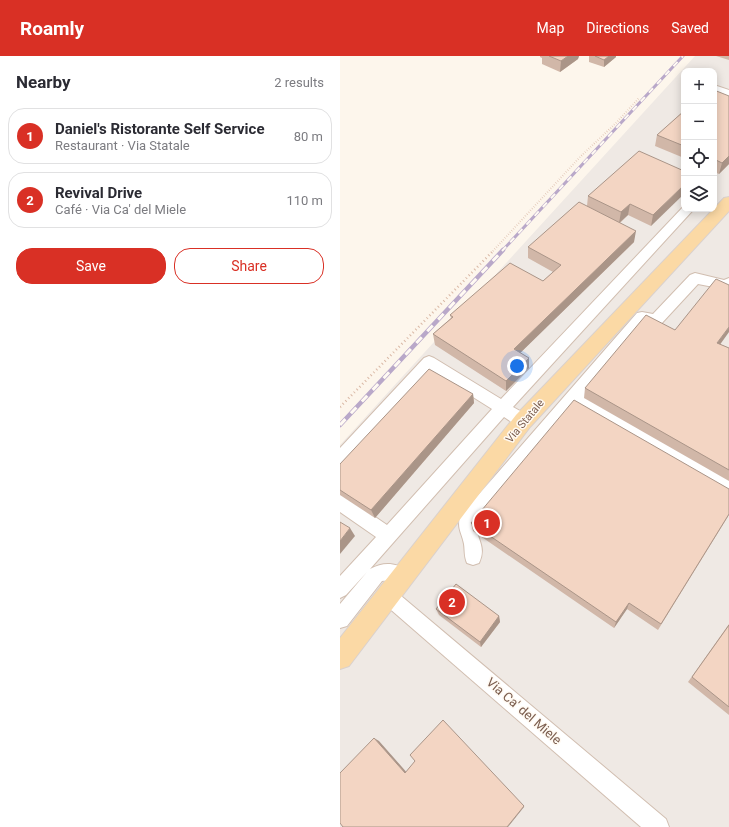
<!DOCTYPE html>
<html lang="en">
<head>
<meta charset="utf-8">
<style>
	body { margin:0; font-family:Roboto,sans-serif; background:#f7f7f7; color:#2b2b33 }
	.controls { position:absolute; right:12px; top:12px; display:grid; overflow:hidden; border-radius:8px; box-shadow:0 2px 10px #0003 }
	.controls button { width:36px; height:36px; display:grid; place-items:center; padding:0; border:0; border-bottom:1px solid #e1e1e2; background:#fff; color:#2b2b33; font:20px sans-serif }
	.you { position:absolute; left:177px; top:310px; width:14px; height:14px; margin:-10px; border:3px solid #fff; border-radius:50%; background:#1a73e8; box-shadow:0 0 0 6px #1a73e833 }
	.badge { display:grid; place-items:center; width:26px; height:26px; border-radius:50%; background:#d93025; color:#fff; font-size:13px; font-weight:700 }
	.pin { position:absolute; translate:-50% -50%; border:2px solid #fff; box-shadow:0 1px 4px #0006 }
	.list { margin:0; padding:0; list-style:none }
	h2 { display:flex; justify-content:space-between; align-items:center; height:52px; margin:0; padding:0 16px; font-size:17px }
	h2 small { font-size:13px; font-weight:400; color:#7c7c81 }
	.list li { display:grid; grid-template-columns:26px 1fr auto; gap:12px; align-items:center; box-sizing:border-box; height:56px; margin:0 8px 8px; padding:0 8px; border:1px solid #e1e1e2; border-radius:16px }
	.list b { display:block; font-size:15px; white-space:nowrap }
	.list p { margin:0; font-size:13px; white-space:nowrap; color:#7c7c81 }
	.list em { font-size:13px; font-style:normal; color:#7c7c81 }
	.actions { display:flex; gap:8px; padding:12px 16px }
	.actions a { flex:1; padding:9px 0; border:1px solid #d93025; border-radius:16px; text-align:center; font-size:14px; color:#d93025 }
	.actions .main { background:#d93025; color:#fff }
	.icon { flex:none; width:22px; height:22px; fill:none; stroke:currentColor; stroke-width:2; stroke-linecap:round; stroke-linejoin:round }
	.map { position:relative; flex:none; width:389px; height:771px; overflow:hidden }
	header { display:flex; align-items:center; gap:24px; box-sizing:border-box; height:56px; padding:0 20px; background:#d93025; color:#fff }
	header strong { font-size:19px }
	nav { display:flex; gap:22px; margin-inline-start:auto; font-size:14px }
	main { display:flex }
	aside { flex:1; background:#fff }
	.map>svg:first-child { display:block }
</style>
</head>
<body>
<header>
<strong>Roamly</strong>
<nav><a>Map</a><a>Directions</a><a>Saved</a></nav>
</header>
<main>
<aside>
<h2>Nearby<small>2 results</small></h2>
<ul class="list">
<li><span class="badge">1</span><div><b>Daniel's Ristorante Self Service</b><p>Restaurant · Via Statale</p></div><em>80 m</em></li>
<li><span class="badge">2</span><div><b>Revival Drive</b><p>Café · Via Ca' del Miele</p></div><em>110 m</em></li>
</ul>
<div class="actions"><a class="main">Save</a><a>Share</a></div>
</aside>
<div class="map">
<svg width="389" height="771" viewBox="0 0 389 771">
	<rect width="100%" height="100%" fill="#fdf6ec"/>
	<path fill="#efe9e4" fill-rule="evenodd" d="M355,0H389V771H0V389ZM344,15H374V153H344Z"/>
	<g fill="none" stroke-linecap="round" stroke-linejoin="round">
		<g stroke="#d1beb0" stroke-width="2">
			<g id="minor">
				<polygon points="374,29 389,34 389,41 374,36"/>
				<path d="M344,150V153H354L173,351L189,360L191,365L189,370C179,373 172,366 164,361L30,513C45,505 55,507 69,515L72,521L69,527L63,530L50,524L42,525L7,570L0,572V548L27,516L6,539L0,542V520L36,481L0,456V438L6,441L47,469L152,353L90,314L6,408L0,410V392L84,302L89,300L94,302L161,343Z"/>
				<path d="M355,217L384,224L389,222V234L358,228L321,268L316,269L305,267L245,339L389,420V436L236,349L136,468C136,483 147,490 139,507L133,509L127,507C124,500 125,495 124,488C122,477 116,471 121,459L297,257L302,256L313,258L350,219Z"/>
				<polygon points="48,531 54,534 326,763 329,771 301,771 42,546 39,540 42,534"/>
			</g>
		</g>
		<g stroke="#dad1cd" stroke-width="2">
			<polygon id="major" points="389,141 389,155 190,371 9,610 0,613 0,582 176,359 384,142"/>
		</g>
		<polyline stroke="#d9b8a5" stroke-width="2" stroke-dasharray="0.5 2" stroke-linecap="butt" points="153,195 240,101 276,67 299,42"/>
		<polyline stroke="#d9b8a5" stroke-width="2.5" stroke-dasharray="1 3" stroke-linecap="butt" points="0,351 154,194"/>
		<use href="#minor" fill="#fff" fill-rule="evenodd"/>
		<use href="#major" fill="#fbd9a5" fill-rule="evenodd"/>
		<g stroke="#b9a8c9" stroke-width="3">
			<polyline id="rail-far1" points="162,195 343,0"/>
		</g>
		<g stroke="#b9a8c9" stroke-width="4.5">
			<polyline id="rail" points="0,369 163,194"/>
		</g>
		<use href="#rail-far1" stroke="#fffaf3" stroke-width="2" stroke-dasharray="6" stroke-linecap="butt"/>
		<use href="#rail" stroke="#fffaf3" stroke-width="3" stroke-dasharray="8" stroke-linecap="butt"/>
	</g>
	<g fill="#d1b7a8">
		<polygon points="200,0 239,0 238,3 220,16 202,8 202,2 200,1"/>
		<polygon points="249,0 276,0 276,1 264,11 249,6"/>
		<polygon points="376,0 389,0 389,4"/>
		<polygon points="374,34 389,108 379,118 374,116"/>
		<polygon points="344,55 344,102 315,90 317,79"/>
		<polygon points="344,115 311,170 288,159 280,167 294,186 180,297 189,302 189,312 166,335 95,289 93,278 111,262 110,259 203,225 213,216 188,202 188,191 247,150 248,140"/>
		<polygon points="335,274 380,288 389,292 389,425 244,342 245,332"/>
		<polygon points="133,338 134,347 35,462 0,439 0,408"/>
		<polygon points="389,459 318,574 287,553 274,572 133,475 131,467"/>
		<polygon points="96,553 159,560 160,566 141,591 99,559"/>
		<polygon points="389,568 389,659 348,626"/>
	</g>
	<g fill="#aa9588">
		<polygon points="228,0 239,0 238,3 220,16 221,5"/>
		<polygon points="269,0 276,0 276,1 264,11 264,4"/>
		<polygon points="389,100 389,108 379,118 382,107"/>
		<polygon points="344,129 344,138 311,170 313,159"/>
		<polygon points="290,148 288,159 279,167 281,156"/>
		<polygon points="296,175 294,186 174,303 174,293"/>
		<polygon points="389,271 389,276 374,297 377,287"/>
		<polygon points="189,302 189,312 166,335 166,325"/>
		<polygon points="133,338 134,347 35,462 31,454"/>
		<polygon points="10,472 15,480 0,498 0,485"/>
		<polygon points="289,547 287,553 274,572 276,566"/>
		<polygon points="159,560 160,566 141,591 140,586"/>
		<polygon points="34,682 39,685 69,719 65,717"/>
		<polygon points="184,750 184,751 168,771 167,771"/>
	</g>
	<g fill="#f3d5c3" stroke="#aa9588">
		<polygon points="209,0 228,0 221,5"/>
		<polygon points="255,0 269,0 264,4"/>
		<polygon points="374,34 389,40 389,100 382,107 374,103"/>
		<polygon points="344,55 344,90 317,79"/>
		<polygon points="299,95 344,115 344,129 313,159 290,148 281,156 248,140"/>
		<polygon points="239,146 296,175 174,293 189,302 166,325 93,278 113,261 110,259 170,207 203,225 221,209 188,191"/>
		<polygon points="376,223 389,229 389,271 377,287 389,292 389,414 245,332 306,259 335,274"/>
		<polygon points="89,313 133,338 31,454 0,434 0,408"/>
		<polygon points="234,344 389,433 389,458 321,568 289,547 276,566 131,467"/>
		<polygon points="0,466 10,472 0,485"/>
		<polygon points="116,528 159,560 140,586 96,553"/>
		<polygon points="389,569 389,651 352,621"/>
		<polygon points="103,664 184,750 167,771 3,771 0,767 0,717 34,682 65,717 75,705 70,699"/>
	</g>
	<g text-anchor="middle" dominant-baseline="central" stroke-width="3" stroke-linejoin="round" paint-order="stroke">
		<g font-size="11" fill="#7a5c4d" stroke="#fffaf3">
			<text transform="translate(185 365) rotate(-50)">Via Statale</text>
		</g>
		<g font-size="13" fill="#7a5c4d" stroke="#fffaf3">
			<text transform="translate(184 655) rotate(41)">Via Ca' del Miele</text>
		</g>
	</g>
</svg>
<div class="controls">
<button>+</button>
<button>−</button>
<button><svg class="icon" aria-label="locate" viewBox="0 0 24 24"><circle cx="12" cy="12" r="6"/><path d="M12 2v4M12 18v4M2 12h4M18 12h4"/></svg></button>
<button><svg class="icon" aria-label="layers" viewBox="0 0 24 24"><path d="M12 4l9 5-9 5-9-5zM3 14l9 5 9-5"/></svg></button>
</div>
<div class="you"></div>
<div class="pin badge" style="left:147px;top:467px">1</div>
<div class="pin badge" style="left:112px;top:546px">2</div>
</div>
</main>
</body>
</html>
